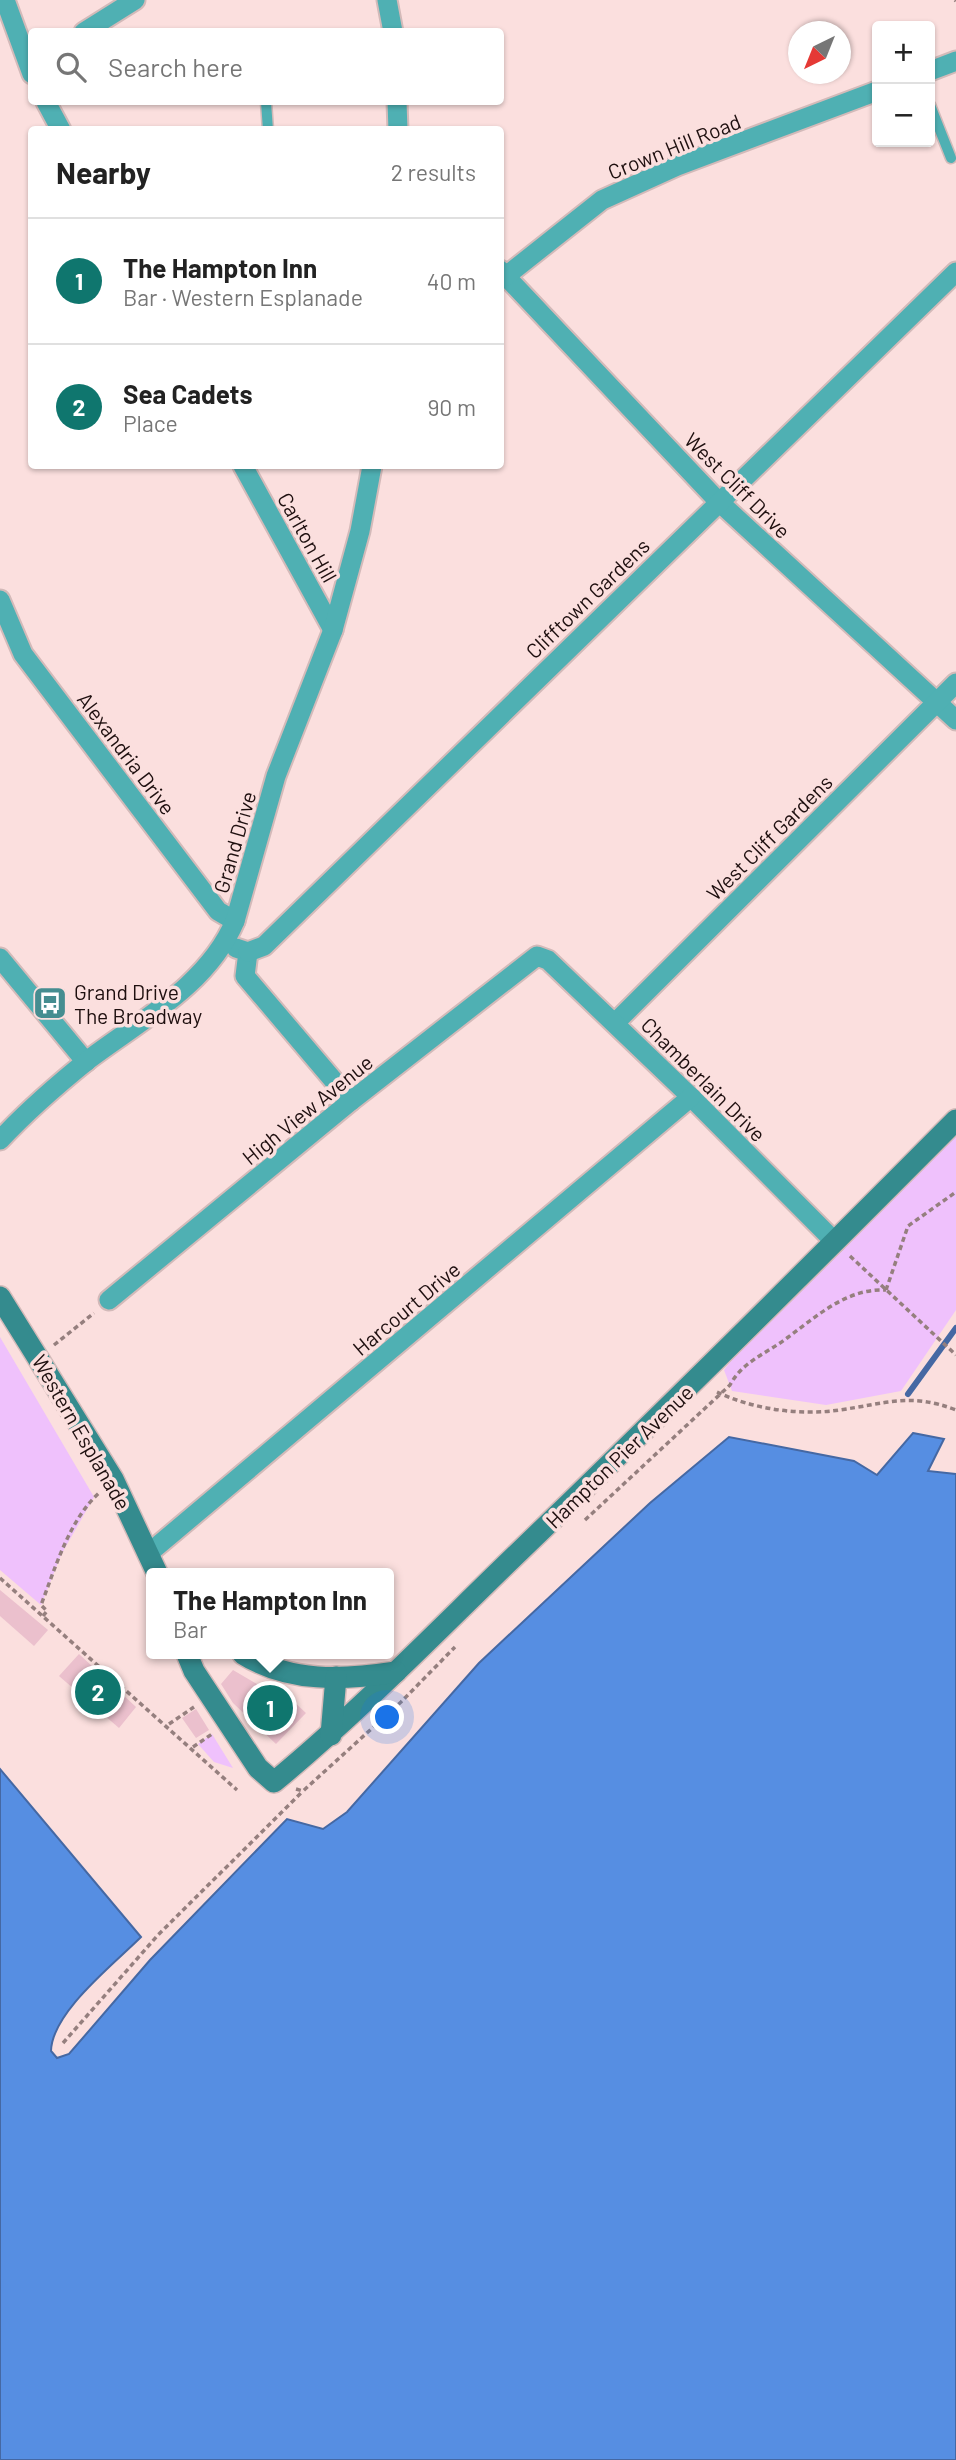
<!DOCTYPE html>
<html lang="en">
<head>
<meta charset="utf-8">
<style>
	body { margin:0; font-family:Barlow,sans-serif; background:#f2f2f2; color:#222 }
	.controls { position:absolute; right:21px; top:21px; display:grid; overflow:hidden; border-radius:7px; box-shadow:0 2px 5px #0004 }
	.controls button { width:63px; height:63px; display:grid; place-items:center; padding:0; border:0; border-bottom:2px solid #e0e0e0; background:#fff; color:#222; font:35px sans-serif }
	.compass { position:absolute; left:788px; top:21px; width:63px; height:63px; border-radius:50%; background:#fff; box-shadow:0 2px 5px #0004; rotate:223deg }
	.you { position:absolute; left:388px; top:1718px; width:24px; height:24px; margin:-18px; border:5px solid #fff; border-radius:50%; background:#1a73e8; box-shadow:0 0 0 10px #1a73e833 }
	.badge { display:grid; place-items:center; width:46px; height:46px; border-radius:50%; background:#0f766e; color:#fff; font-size:23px; font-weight:700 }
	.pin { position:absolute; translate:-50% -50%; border:4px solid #fff; box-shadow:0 2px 7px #0006 }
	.popup { position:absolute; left:146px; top:1568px; width:248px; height:91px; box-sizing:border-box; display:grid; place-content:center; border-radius:7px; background:#fff; filter:drop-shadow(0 2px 5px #0005); font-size:23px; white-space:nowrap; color:#767676 }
	.popup b { font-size:26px; color:#222 }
	.popup::after { content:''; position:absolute; left:50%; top:100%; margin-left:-14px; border:14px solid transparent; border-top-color:#fff }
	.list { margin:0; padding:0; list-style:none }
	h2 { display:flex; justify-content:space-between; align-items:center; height:91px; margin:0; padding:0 28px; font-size:30px }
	h2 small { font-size:23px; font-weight:400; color:#767676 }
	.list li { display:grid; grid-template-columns:46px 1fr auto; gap:21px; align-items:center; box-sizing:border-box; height:126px; padding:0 28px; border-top:2px solid #e0e0e0 }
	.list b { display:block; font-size:26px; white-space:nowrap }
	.list p { margin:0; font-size:23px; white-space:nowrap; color:#767676 }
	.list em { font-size:23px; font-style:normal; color:#767676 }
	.icon { flex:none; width:38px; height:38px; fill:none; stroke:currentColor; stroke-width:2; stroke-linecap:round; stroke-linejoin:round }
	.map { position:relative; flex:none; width:956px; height:2460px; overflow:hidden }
	.search { position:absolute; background:#fff; box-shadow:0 2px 5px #0004; left:28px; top:28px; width:476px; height:77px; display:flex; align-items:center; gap:18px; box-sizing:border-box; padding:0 24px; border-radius:7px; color:#767676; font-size:26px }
	.panel { position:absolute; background:#fff; box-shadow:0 2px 5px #0004; left:28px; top:126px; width:476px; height:343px; border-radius:7px }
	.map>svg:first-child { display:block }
</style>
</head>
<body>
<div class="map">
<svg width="956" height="2460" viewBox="0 0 956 2460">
	<rect width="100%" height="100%" fill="#fbdfde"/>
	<g fill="#efc1fc">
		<polygon points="956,1129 956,1310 901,1391 826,1405 732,1391 724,1370 739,1350"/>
		<polygon points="0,1337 94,1497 61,1555 41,1605 0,1570"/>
		<polygon points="212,1734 233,1768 214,1762 198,1744"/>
	</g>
	<path fill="#568ee2" stroke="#4568a3" stroke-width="2" d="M913,1433L944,1439L928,1471L956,1474V2460H0V1769L141,1937C114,1964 52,2012 51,2051L57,2058L69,2054L150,1960L287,1819L323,1829L347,1812L479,1663L650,1503L729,1437L854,1461L877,1475Z"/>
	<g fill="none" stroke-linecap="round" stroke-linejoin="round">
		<polyline stroke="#4568a3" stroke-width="6" points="908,1394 956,1328"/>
	</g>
	<g fill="#ebc0cd">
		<polygon points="0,1590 48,1630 34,1646 0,1616"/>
		<polygon points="79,1654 136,1707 119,1728 59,1676"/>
		<polygon points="233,1670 262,1687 267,1682 276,1689 278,1687 306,1713 276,1744 233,1703 221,1684"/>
		<polygon points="196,1709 209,1730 196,1738 182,1718"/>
	</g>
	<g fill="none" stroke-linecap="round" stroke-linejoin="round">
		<g stroke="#d3bab9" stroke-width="13">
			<g id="lane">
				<polyline points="266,102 268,130"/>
				<polyline points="930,105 951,158"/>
			</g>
		</g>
		<g stroke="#d3bab9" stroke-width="23">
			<g id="street">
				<polyline points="5,0 32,74"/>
				<polyline points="387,0 393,32"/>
				<polyline points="84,32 135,0"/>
				<polyline points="930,71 956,61"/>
				<polyline points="46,102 61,130"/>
				<polyline points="397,102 398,130"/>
				<polyline points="500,270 718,501 956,720"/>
				<polyline points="506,276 602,200 677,166 877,91"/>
				<polyline points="243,466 333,630"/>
				<polyline points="0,600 23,654 218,911 235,921"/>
				<polyline points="236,948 248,952 245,976 351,1101"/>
				<polyline points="248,952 264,946 956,272"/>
				<polyline points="0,958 86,1062"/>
				<polyline points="615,1023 956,683"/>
				<path d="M0,1140C27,1111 57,1085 88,1060C141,1020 208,985 235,921L276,776L333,630L360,531L372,466"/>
				<polyline points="109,1300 351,1101 537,956 548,960 691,1097 835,1242"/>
				<polyline points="149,1553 691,1097"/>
			</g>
		</g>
		<g stroke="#d3bab9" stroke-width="24">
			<g id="secondary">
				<polyline points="0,1297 113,1479 157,1573"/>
				<path d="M187,1654L194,1671L258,1768L274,1782C361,1710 439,1629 520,1551C667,1409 812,1265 956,1120"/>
				<path d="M243,1654C289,1683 344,1680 396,1672"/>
				<polyline points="331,1735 336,1677"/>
			</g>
		</g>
		<g stroke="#957f7e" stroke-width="3.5" stroke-dasharray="5 3.5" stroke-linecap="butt">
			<polyline points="955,0 956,1"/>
			<polyline points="850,1256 956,1355"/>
			<polyline points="886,1290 908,1226 956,1192"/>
			<polyline points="54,1345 94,1313"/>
			<path d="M717,1392C752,1409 801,1416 839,1410C885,1404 910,1392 956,1410"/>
			<path d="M585,1520L730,1385C743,1361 766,1354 787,1338C817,1316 847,1288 886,1290"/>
			<polyline points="0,1578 237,1790"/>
			<path d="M43,1616L47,1611L41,1605C55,1569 69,1520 99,1493"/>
			<polyline points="169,1724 194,1707"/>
			<polyline points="193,1747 212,1734"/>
			<polyline points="296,1789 303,1791 401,1702 455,1647"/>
			<polyline points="63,2043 158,1935 303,1791"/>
		</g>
		<use href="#lane" stroke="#4fb0b3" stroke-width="10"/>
		<use href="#street" stroke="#4fb0b3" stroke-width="19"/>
		<use href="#secondary" stroke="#348b8e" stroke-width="21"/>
	</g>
	<defs>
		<g id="bus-square" transform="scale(1.75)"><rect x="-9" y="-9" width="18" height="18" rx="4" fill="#458d90" stroke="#fbdfde"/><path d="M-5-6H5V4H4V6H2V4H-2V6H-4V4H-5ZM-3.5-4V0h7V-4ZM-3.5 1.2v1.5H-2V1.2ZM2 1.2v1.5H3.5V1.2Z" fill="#fff"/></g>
	</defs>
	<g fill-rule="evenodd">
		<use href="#bus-square" x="50" y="1003"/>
	</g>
	<g text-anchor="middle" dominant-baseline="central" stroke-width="7" stroke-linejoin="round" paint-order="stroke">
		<g font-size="21" fill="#1e0f0f" stroke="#fbdfde">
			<text transform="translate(674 146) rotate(-22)">Crown Hill Road</text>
			<text transform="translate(738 485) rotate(45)">West Cliff Drive</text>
			<text transform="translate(308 537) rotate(61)">Carlton Hill</text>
			<text transform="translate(587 598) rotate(-44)">Clifftown Gardens</text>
			<text transform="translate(127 753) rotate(53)">Alexandria Drive</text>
			<text transform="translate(769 837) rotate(-45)">West Cliff Gardens</text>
			<text transform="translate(234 842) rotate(-74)">Grand Drive</text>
			<text transform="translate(704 1079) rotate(45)">Chamberlain Drive</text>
			<text transform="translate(307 1109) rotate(-39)">High View Avenue</text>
			<text transform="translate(406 1308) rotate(-40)">Harcourt Drive</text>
			<text transform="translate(82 1432) rotate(60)">Western Esplanade</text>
			<text transform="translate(619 1456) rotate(-44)">Hampton Pier Avenue</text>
		</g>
		<g font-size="21" fill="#1e0f0f" stroke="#fbdfde" text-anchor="start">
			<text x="74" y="991">Grand Drive<tspan x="74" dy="24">The Broadway</tspan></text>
		</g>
	</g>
</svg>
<div class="controls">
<button>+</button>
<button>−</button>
</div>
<svg class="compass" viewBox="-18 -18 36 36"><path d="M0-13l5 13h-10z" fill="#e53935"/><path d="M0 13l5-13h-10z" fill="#767676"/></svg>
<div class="you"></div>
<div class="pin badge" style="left:270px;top:1708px">1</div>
<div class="popup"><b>The Hampton Inn</b>Bar</div>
<div class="pin badge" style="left:98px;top:1692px">2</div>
<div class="search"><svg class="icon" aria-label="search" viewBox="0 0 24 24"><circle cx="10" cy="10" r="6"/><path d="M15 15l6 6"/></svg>Search here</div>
<section class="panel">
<h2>Nearby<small>2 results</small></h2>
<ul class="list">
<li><span class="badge">1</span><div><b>The Hampton Inn</b><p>Bar · Western Esplanade</p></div><em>40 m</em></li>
<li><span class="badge">2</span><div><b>Sea Cadets</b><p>Place</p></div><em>90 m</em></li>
</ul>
</section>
</div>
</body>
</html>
